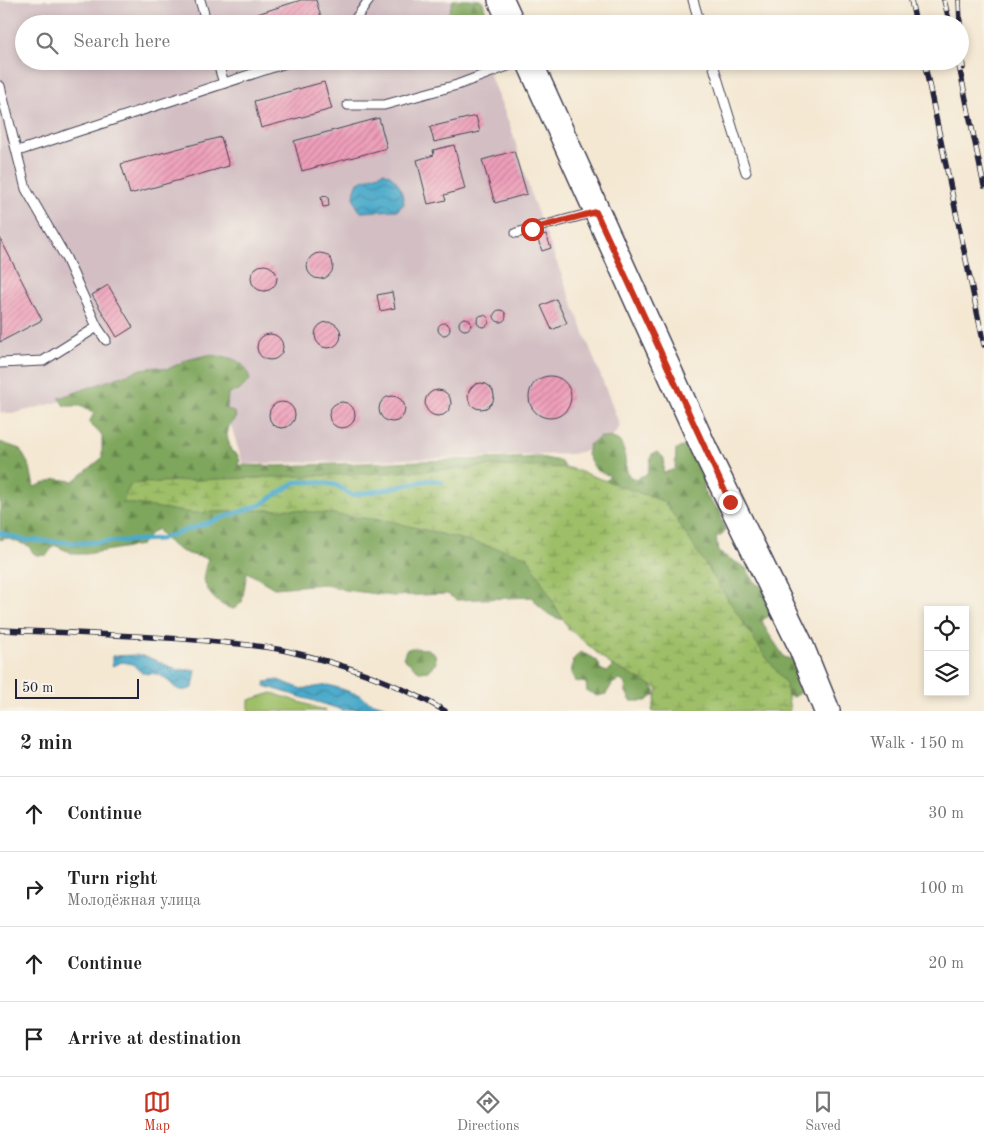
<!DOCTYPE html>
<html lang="en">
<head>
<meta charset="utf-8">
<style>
	body { margin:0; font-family:"Old Standard TT",serif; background:#f2f2f2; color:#222 }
	.controls { position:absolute; right:15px; bottom:15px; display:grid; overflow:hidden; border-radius:0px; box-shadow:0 2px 8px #0003 }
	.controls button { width:45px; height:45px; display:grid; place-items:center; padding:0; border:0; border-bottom:1px solid #e0e0e0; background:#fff; color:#222; font:25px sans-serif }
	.scale { position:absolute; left:15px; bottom:12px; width:124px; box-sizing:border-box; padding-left:5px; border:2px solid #22223b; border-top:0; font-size:14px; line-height:18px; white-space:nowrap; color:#22223b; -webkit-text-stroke:4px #f7f3e8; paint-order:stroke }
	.stop { position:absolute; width:15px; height:15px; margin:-11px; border:4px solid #c8321e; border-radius:50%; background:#fff }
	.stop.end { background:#c8321e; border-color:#fff; box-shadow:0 1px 5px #0008 }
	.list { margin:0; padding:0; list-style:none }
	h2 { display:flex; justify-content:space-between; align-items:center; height:65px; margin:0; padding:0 20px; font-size:21px }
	h2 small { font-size:16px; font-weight:400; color:#767676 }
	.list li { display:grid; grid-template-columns:32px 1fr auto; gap:15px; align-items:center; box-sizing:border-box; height:75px; padding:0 20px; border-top:1px solid #e0e0e0 }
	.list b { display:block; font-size:19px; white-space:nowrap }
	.list p { margin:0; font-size:16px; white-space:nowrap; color:#767676 }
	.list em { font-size:16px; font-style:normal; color:#767676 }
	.icon { flex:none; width:28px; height:28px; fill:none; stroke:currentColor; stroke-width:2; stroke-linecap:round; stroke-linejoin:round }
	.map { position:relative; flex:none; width:984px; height:711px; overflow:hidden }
	.search { position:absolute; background:#fff; box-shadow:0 2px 8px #0003; left:15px; right:15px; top:15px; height:55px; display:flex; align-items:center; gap:12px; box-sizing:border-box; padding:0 18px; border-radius:28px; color:#767676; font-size:19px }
	.sheet { height:365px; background:#fff }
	nav { display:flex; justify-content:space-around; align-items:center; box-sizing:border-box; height:70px; border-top:1px solid #e0e0e0; background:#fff; font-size:14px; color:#767676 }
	nav a { display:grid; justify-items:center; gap:2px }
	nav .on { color:#c8321e }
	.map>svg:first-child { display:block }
</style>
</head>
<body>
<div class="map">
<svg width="984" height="711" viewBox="0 0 984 711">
	<defs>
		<pattern id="forest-firs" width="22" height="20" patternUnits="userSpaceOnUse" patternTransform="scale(1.25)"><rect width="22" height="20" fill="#7ea65c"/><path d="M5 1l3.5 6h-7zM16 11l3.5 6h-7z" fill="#67874d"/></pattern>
		<pattern id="wetland-marsh" width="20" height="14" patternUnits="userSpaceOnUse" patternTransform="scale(1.25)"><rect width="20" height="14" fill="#9ebf68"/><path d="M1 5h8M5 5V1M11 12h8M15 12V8" fill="none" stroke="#809b57"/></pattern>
		<pattern id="water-waves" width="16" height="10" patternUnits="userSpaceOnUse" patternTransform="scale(1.25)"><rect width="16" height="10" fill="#4baaca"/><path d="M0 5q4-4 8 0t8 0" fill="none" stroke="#3e8aa5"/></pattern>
		<pattern id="building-hatch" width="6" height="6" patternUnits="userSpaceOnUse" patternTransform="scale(1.25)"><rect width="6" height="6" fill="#ef9fba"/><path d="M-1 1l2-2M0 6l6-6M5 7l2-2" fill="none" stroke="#c18198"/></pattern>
	</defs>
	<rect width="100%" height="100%" fill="#f7f3e8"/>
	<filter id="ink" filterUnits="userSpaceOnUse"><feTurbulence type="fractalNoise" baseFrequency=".02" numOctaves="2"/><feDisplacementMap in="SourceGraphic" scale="10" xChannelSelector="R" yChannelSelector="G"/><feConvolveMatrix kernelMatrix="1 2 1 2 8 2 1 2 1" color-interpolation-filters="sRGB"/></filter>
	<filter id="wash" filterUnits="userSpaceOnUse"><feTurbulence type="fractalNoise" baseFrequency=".0096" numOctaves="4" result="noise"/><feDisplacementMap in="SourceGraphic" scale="20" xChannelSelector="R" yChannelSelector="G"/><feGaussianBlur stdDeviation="1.12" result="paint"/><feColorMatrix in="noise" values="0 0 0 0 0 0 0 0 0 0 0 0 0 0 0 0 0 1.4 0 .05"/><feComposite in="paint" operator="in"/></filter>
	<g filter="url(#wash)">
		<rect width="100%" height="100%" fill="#f4e8d3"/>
		<polygon fill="#d2bec3" points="0,0 458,0 468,24 24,24 24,61 484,61 511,128 532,198 620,426 606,446 572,454 243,464 231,426 202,365 16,413 0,413"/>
		<g fill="url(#forest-firs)" stroke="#50644c">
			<polygon points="453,0 479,0 483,2 488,21 492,24 438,24 448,15"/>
			<path d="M207,355C228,357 245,357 250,380L239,391L228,393L227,409L235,413L236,417L229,426L227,435L231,451L237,454L240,461L237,465L278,466L540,457L560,461L576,483L502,523L657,676L650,685L655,690V695L646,701H631L625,690L626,684L620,680L613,683L606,694L597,696L587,691L586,683L575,681L571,673L573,660L580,652L592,657L599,663L600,669L607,672L612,667L608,655L581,623C556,619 547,618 532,597L457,600L447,594L393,596L345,590L325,584L274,588L247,572L242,602L234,609C220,607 206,594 204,578C203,572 207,563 208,558C182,554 174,550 157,529L149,535L141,545L86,554H74L54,545L47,555C38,556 33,556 29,546L6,538L0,540V442L20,449L30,467L34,487L56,479L74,481L102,458V435L89,423L94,413L83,406H64L59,398L142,369L157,367L168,369L187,360Z"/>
			<path d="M600,437C633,436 620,457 629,476L635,479L647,474L652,454L658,452L664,458L663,473L675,469L676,449L686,446L698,460L699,470L704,479V489L707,497L720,512L725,530L721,536H716L718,552L746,568L756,584L764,587L773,614L762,620C766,633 777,644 784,657L794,660L803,677L801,692L793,697L782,694L600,487L610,476L596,470L587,455L589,445Z"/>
			<polygon points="411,648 428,649 435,654 436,663 429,671 420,672 403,658 406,650"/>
		</g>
		<path fill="url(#wetland-marsh)" stroke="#607052" d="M493,466L570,468L665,502L763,653L786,684L790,711H652L658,689L610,664L568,628L527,556L390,521L288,509L191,513L122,502L131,484C251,475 372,477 493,466Z"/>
		<polygon fill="#9ebf68" stroke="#607052" points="272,693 327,711 249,711 249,700"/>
		<g fill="url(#water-waves)" stroke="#366682">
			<path d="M384,172C398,178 402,189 404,204L398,210L361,212C352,202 353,193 358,182Z"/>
			<path d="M137,655L148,657L177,670H196L193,688C173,696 175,682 159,675C147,670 146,680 133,664L122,662L112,666V656Z"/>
			<polygon points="278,680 302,689 329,685 360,695 368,701 399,711 381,711 370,708 343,710 265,686 265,682"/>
		</g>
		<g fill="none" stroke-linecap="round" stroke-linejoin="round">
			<polyline stroke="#4baaca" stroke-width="5" points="0,533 23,540 82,543 160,539 260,505 296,482 317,482 336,485 351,495 383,490 428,480 442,482"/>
		</g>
		<g id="blocks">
			<g fill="url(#building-hatch)">
				<polygon points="301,0 316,0 323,24 226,24"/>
				<polygon points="324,82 332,109 261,128 254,101"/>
				<polygon points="476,116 480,132 434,142 430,127"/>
				<polygon points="379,118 387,148 302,171 294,141"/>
				<polygon points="221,137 229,166 130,194 121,164"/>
				<polygon points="454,145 465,189 444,195 446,200 428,204 417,160 434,155 433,150"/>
				<polygon points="514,151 527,194 495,203 482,160"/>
				<polygon points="328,196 329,206 323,207 321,197"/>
				<polygon points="546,234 551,248 542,251 537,237"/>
				<polygon points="0,238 42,320 0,342"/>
				<circle cx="320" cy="266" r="13"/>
				<circle cx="264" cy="278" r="13"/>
				<polygon points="108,285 133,327 117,337 92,295"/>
				<polygon points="392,292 395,308 380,311 377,295"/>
				<polygon points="556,299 567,323 552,330 541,306"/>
				<circle cx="500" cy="316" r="6"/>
				<circle cx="483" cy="321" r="6"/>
				<circle cx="465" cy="324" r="6"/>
				<circle cx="328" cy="335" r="13"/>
				<circle cx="444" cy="329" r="6"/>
				<circle cx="270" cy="347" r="13"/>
				<circle cx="550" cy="397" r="21"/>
				<circle cx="481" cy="396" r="13"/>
				<circle cx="438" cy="403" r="13"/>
				<circle cx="392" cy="409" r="13"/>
				<circle cx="282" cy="415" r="13"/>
				<circle cx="342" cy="415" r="13"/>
			</g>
		</g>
	</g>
	<g filter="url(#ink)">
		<use href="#blocks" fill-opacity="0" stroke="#424052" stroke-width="1"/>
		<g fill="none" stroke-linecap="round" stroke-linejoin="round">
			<g stroke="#424052" stroke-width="11">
				<g id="lane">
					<polyline points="200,0 207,24"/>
					<polyline points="693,0 700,24"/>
					<polyline points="352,24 369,0"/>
					<polyline points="217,61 224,83"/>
					<polyline points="712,61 746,172"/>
					<polyline points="0,86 26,189 66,258 97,327 106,340"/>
					<polyline points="348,105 384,105 457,85 521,61"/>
					<polyline points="18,151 292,61"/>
					<polyline points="516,233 595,212"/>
					<polyline points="0,363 43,361 97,327"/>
				</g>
			</g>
			<g stroke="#424052" stroke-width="28">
				<g id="secondary">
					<polyline points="501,0 512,24"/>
					<polyline points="529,61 704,448 800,644 827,711"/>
				</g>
			</g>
			<use href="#lane" stroke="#fff" stroke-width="9"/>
			<use href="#secondary" stroke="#fff" stroke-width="25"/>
			<g stroke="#22223b" stroke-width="5.5">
				<g id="rail">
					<polyline points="911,0 916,24"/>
					<polyline points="944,0 950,24"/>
					<polyline points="959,0 960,24"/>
					<polyline points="960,35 963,68"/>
					<polyline points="924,61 984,345"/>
					<polyline points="958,61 984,186"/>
					<path d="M0,630C69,633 139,635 208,641C234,644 261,645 287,651C341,663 397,683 445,711"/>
				</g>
			</g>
			<use href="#rail" stroke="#f7f3e8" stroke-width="4" stroke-dasharray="11" stroke-linecap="butt"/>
		</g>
	</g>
	<g fill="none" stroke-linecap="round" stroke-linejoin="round" filter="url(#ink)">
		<polyline stroke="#c8321e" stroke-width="6" points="532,229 596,212 730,502"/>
	</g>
</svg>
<div class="controls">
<button><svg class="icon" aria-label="locate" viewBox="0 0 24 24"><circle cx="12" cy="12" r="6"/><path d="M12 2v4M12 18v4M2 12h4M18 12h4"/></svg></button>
<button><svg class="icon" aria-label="layers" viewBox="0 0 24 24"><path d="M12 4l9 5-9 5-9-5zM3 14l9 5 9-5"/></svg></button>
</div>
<div class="scale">50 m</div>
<div class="stop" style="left:532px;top:229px"></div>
<div class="stop end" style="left:730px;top:502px"></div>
<div class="search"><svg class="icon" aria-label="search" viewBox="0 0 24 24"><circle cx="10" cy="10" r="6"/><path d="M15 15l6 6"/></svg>Search here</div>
</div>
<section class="sheet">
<h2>2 min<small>Walk · 150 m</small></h2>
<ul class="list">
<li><svg class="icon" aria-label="ahead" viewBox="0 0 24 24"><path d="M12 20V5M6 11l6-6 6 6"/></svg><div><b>Continue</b></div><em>30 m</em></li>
<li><svg class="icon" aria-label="right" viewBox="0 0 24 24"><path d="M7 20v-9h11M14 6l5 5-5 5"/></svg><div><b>Turn right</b><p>Молодёжная улица</p></div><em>100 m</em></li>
<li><svg class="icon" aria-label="ahead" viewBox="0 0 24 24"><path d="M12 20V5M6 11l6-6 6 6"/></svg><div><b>Continue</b></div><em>20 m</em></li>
<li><svg class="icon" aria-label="arrive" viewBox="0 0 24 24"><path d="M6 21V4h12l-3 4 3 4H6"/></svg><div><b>Arrive at destination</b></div></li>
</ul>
</section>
<nav>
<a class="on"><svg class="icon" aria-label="map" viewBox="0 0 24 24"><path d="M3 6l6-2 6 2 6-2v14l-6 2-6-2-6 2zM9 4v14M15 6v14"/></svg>Map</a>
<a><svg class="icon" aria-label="directions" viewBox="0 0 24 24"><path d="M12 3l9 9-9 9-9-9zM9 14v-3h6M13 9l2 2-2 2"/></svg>Directions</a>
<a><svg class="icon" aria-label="saved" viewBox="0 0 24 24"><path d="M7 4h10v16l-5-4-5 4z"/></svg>Saved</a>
</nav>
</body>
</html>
